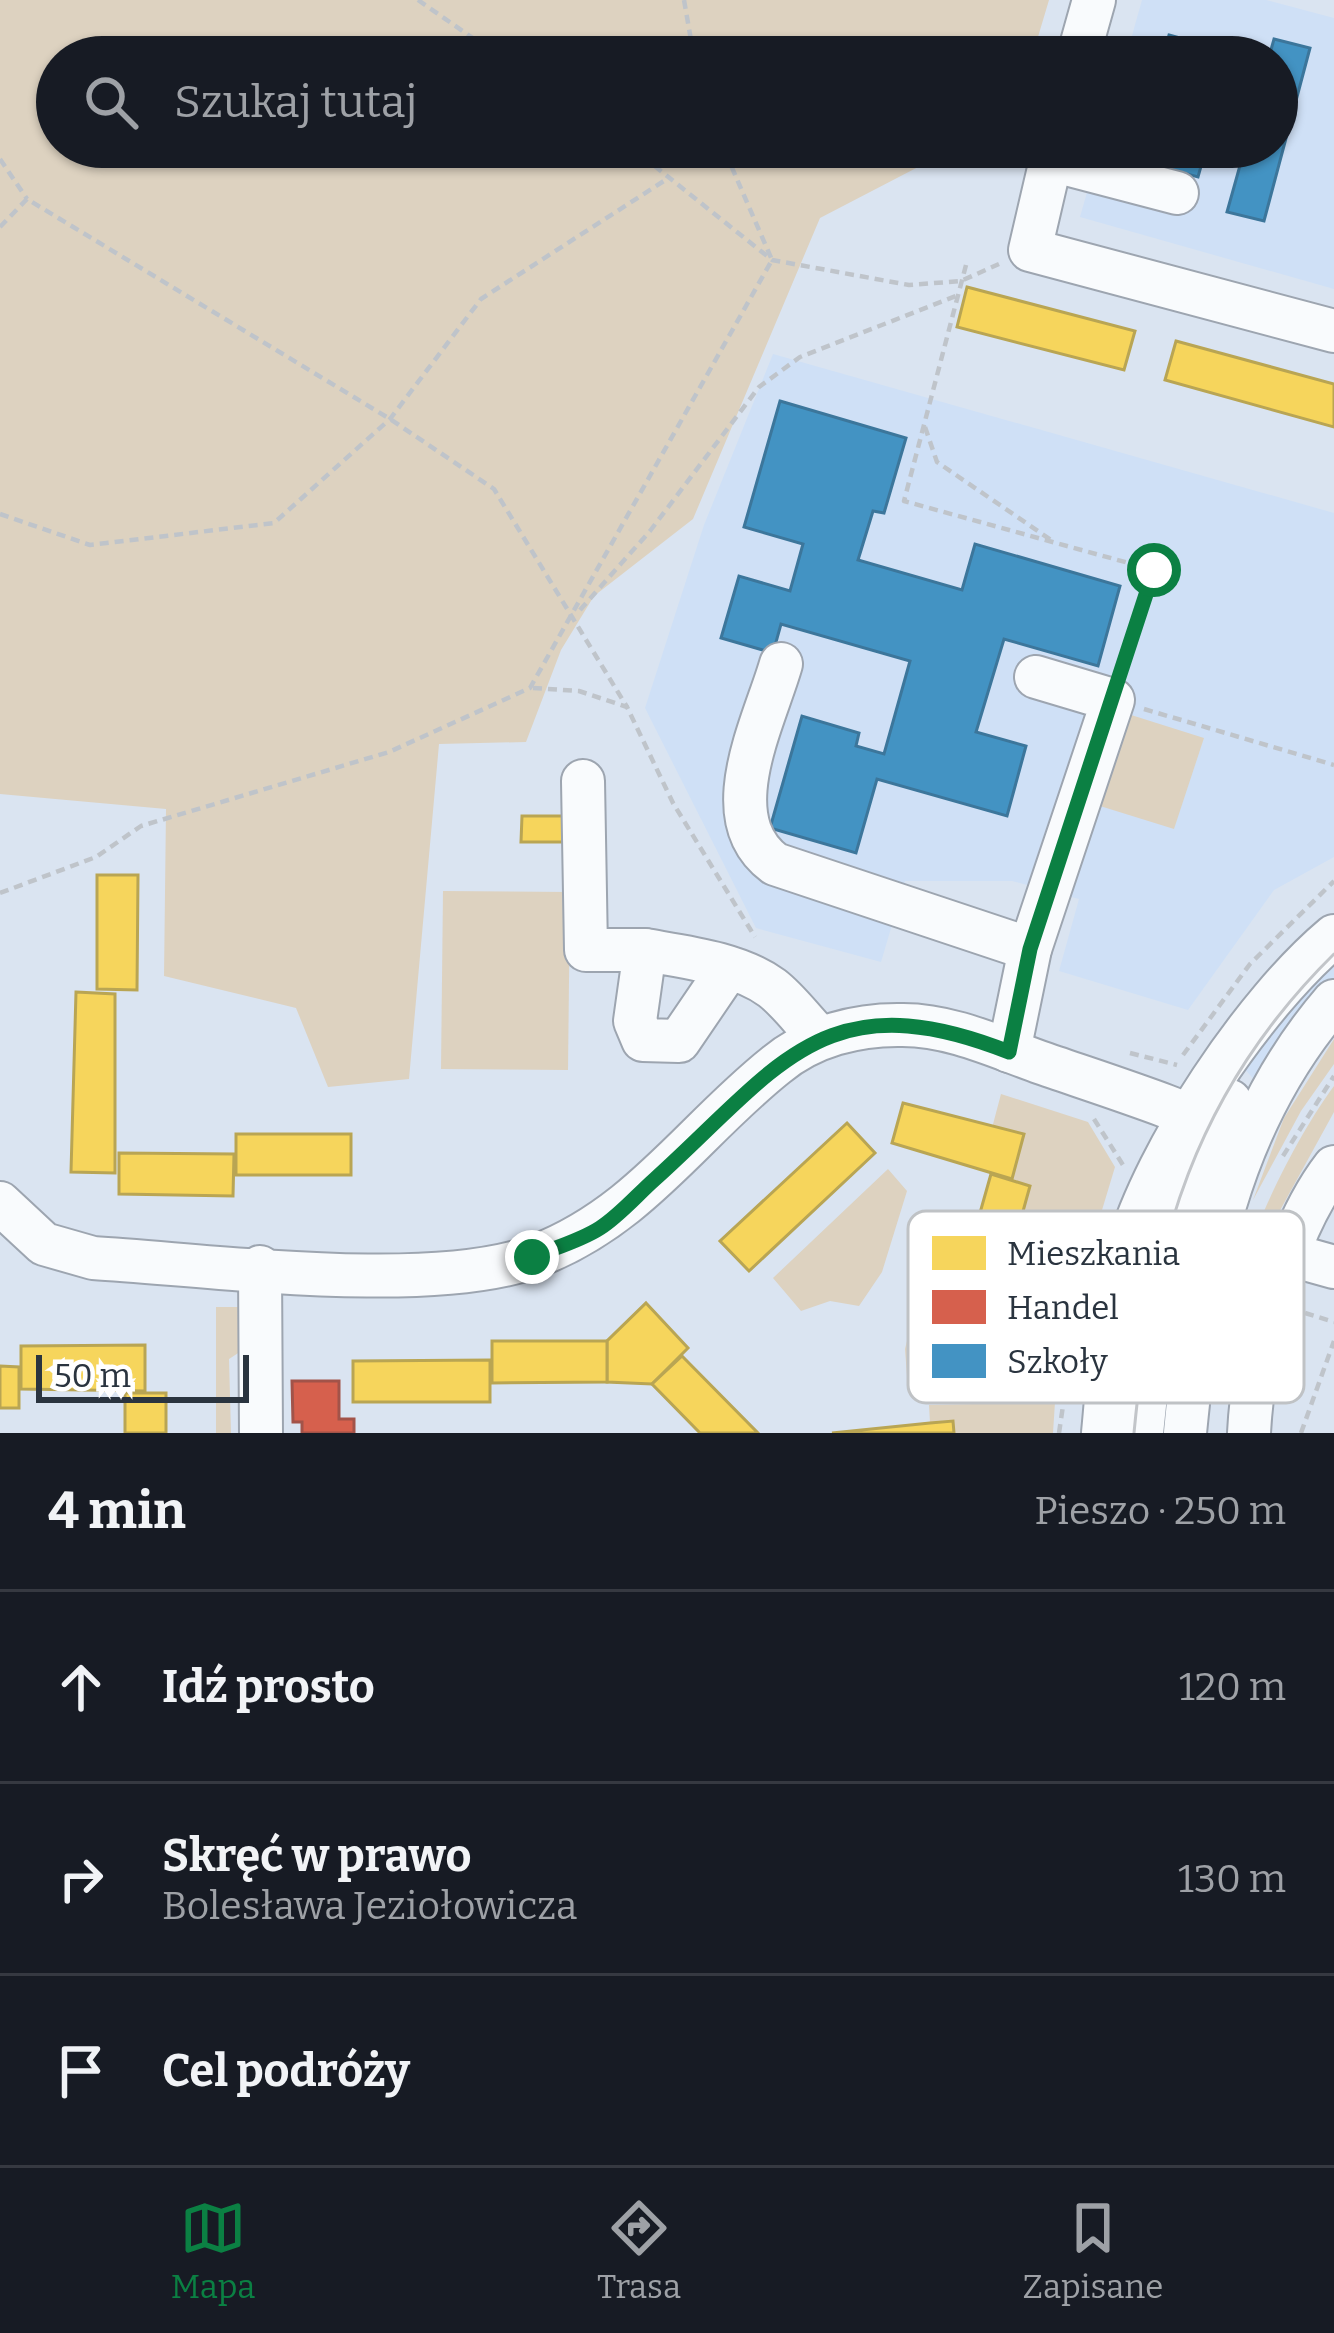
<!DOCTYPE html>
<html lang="pl">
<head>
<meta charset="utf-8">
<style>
	body { margin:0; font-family:Bitter,serif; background:#20242c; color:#f1f3f6 }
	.scale { position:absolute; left:36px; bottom:30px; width:213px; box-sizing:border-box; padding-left:12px; border:6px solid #2a343f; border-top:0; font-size:33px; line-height:42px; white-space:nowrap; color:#2a343f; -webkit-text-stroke:9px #fff; paint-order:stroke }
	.stop { position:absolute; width:36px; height:36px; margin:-27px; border:9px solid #0b8043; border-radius:50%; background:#fff }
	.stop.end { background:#0b8043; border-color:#fff; box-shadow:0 3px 12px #0008 }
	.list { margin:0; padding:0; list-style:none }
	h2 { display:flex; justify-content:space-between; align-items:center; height:156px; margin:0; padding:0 48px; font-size:51px }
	h2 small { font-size:39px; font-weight:400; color:#9ea1a6 }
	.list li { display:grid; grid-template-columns:78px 1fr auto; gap:36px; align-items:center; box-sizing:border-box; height:192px; padding:0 48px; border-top:3px solid #363941 }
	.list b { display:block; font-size:45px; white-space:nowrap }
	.list p { margin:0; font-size:39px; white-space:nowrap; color:#9ea1a6 }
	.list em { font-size:39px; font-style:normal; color:#9ea1a6 }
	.icon { flex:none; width:66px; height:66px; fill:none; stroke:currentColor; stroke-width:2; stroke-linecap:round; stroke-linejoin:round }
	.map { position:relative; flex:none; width:1334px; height:1433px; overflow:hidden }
	.search { position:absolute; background:#171b24; box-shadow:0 3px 9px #0004; left:36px; right:36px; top:36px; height:132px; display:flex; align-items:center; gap:30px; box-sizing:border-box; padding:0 42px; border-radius:66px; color:#9ea1a6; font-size:45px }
	.sheet { height:732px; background:#171b24 }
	nav { display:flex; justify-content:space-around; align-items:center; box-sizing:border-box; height:168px; border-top:3px solid #363941; background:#171b24; font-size:33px; color:#9ea1a6 }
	nav a { display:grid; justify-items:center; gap:6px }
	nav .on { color:#0b8043 }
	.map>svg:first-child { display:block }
</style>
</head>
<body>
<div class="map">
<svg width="1334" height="1433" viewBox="0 0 1334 1433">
	<rect width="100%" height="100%" fill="#dae4f1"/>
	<g fill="#cfe0f6">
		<polygon points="1142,0 1266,0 1334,18 1334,289 1080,217 1100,147 1277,147 1277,57 1126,57"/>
		<polygon points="773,354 1334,513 1334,857 1274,890 1188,1010 1059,971 1079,899 1012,881 905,881 881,962 756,928 645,708 704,525"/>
		<polygon points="1334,943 1334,985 1257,1083 1236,1059"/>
	</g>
	<g fill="#ddd2c0">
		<polygon points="0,0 1049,0 1032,57 57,57 57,147 1004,147 998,167 922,165 820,218 693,519 594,596 561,650 526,742 439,744 409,1079 328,1087 296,1008 164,976 166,809 0,794"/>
		<polygon points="1128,714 1204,738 1174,829 1100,806"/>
		<polygon points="443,891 570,892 568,1070 441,1069"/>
		<polygon points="1334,1039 1334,1064 1301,1111 1253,1200 1284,1118"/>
		<path d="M1334,1086V1112L1278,1214L1246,1295L1259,1310L1255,1323L1237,1317L1227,1352C1222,1283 1290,1145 1334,1086Z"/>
		<polygon points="1001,1094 1088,1122 1115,1167 1067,1326 1056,1395 977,1393 969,1379 907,1376 905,1349 915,1309 950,1319 944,1341 984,1351 1030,1186 1012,1179 1024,1134 992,1128"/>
		<polygon points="888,1169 907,1191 882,1272 859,1306 830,1301 801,1311 773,1278"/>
		<polygon points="216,1307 248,1307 249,1346 229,1359 231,1433 216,1433"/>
		<polygon points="1055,1402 1053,1433 954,1433 952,1421 930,1423 929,1405"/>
	</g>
	<g fill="#f6d55c" stroke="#b9a553" stroke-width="3">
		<polygon points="967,287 1135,331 1124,370 957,327"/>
		<polygon points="1176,341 1334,384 1334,427 1165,380"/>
		<polygon points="522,816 563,816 563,842 521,842"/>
		<polygon points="97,875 138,875 137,990 97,989"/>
		<polygon points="76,992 115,994 115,1173 71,1172"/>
		<polygon points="903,1103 1024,1134 1012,1179 892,1143"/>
		<polygon points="847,1123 875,1153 749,1271 720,1241"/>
		<rect x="236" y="1134" width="115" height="41"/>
		<polygon points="119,1153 234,1154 233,1196 119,1194"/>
		<polygon points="991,1174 1030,1186 984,1352 944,1340"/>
		<polygon points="646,1303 688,1348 652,1384 607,1382 607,1341"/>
		<polygon points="492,1341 607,1341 607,1382 492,1383"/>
		<polygon points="145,1345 145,1391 21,1389 21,1346"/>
		<polygon points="682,1356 758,1433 700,1433 652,1384"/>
		<polygon points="490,1360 490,1402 353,1402 353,1361"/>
		<polygon points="0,1366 19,1367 19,1408 0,1408"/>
		<rect x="125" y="1393" width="41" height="40"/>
		<polygon points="953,1421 954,1433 832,1433 930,1423"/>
	</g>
	<polygon fill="#d6604d" stroke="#a25349" stroke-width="3" points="292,1381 339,1381 339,1419 354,1419 354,1433 302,1433 302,1422 293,1422"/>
	<g fill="#4393c3" stroke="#3c769b" stroke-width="3">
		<polygon points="1169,35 1231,52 1230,57 1163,57"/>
		<polygon points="1274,39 1310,48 1264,221 1227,212 1241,162 1205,152 1198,177 1136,160 1139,147 1277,147 1277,57 1269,57"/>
		<polygon points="780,401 906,438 884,513 873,511 858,560 962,590 975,544 1120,586 1098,666 1004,639 976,732 1026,746 1007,816 877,779 856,853 770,828 802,716 859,733 856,746 884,754 910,661 781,624 773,653 721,638 739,576 790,591 803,544 744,527"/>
	</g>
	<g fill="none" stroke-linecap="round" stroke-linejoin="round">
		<g stroke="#9da5b0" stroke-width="46">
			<g id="minor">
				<polyline points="1078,57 1094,0"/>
				<polyline points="1054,147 1030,250 1334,331"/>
				<polyline points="1051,160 1177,193"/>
				<path d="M781,664C764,723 713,818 775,864L1030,949"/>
				<polyline points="583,781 586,950 645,950"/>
				<path d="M728,969L679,1041L643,1040L635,1021L645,950C685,957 738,963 772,988C789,1001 803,1021 818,1036"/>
				<polyline points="1009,1051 1030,949 1113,700 1036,677"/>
				<path d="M0,1203L44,1244L93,1258C211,1265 430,1295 536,1256C639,1217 693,1131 776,1065C811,1036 857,1024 903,1025C951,1025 997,1047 1042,1063C1111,1087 1180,1108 1246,1140"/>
				<polyline points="1291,1255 1334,1267"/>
				<polyline points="260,1267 261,1433"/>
				<path d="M1103,1433C1109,1372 1111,1309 1127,1250C1156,1150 1254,1003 1334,936"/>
				<path d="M1142,1433C1154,1316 1168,1204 1230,1101"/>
				<path d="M1185,1433C1200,1276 1227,1125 1334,1001"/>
				<path d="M1249,1433C1253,1353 1284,1232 1334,1167"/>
			</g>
		</g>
		<g stroke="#bfc4ca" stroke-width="4.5" stroke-dasharray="9 6" stroke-linecap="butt">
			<polyline points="418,0 500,57"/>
			<polyline points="684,0 694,57"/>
			<polyline points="631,147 772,260 909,285 961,281 999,264"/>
			<polyline points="0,159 27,199"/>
			<polyline points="0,227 27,199 390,419 494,489 627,707"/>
			<polyline points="966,265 904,501 1154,570 1123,668"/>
			<polyline points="925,427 937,462 1051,540"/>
			<polyline points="0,514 90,545 274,523 390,419 481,299 670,177"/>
			<polyline points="580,610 650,531 759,387 800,357 956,296"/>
			<polyline points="533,688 579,691 627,707 673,803 755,937"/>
			<polyline points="1144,709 1334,765"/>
			<polyline points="0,893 96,857 141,826 389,752 530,688 772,260 723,147"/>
			<polyline points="1130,1053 1177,1065"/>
			<polyline points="1183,1055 1250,964 1334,881"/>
			<polyline points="1094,1119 1123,1165"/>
			<polyline points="1283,1156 1334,1076"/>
			<polyline points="1305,1313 1334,1322"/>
			<polyline points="977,1398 1062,1398"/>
			<polyline points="1059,1433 1076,1317"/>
			<polyline points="1301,1433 1334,1341"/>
		</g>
		<use href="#minor" stroke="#f9fbfd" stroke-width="42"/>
		<path stroke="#c2c5c9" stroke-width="3" d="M1134,1433C1152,1243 1194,1092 1334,954"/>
	</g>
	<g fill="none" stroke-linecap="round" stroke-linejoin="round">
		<path stroke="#0b8043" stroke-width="15" d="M532,1257C554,1248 580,1241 600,1228C619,1216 637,1195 655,1179C779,1067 824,979 1009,1052L1030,949L1154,570"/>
	</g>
	<rect x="908" y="1211" width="396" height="192" rx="18" fill="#fff" stroke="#bfc2c5" stroke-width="3"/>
	<rect x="932" y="1236" width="54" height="34" fill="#f6d55c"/>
	<rect x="932" y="1290" width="54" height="34" fill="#d6604d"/>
	<rect x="932" y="1344" width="54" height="34" fill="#4393c3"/>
	<g font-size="33" fill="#2a343f">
		<text x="1007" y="1265">Mieszkania</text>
		<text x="1007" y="1319">Handel</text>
		<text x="1007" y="1373">Szkoły</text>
	</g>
</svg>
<div class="scale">50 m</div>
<div class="stop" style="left:1154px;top:570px"></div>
<div class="stop end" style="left:532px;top:1257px"></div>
<div class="search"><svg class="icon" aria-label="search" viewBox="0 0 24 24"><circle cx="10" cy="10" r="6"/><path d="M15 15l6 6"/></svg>Szukaj tutaj</div>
</div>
<section class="sheet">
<h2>4 min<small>Pieszo · 250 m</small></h2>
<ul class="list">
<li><svg class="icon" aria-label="ahead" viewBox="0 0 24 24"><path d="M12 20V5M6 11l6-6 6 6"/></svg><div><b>Idź prosto</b></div><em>120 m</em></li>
<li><svg class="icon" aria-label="right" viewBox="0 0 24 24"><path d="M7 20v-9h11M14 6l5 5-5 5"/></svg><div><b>Skręć w prawo</b><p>Bolesława Jeziołowicza</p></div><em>130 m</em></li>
<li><svg class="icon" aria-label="arrive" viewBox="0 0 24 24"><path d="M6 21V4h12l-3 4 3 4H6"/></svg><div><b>Cel podróży</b></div></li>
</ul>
</section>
<nav>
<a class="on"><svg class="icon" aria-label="map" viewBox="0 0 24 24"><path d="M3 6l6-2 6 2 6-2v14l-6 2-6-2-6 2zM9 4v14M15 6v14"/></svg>Mapa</a>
<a><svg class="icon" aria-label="directions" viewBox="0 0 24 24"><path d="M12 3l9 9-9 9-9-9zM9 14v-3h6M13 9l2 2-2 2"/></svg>Trasa</a>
<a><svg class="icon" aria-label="saved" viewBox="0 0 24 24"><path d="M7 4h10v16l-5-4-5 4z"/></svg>Zapisane</a>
</nav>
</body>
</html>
